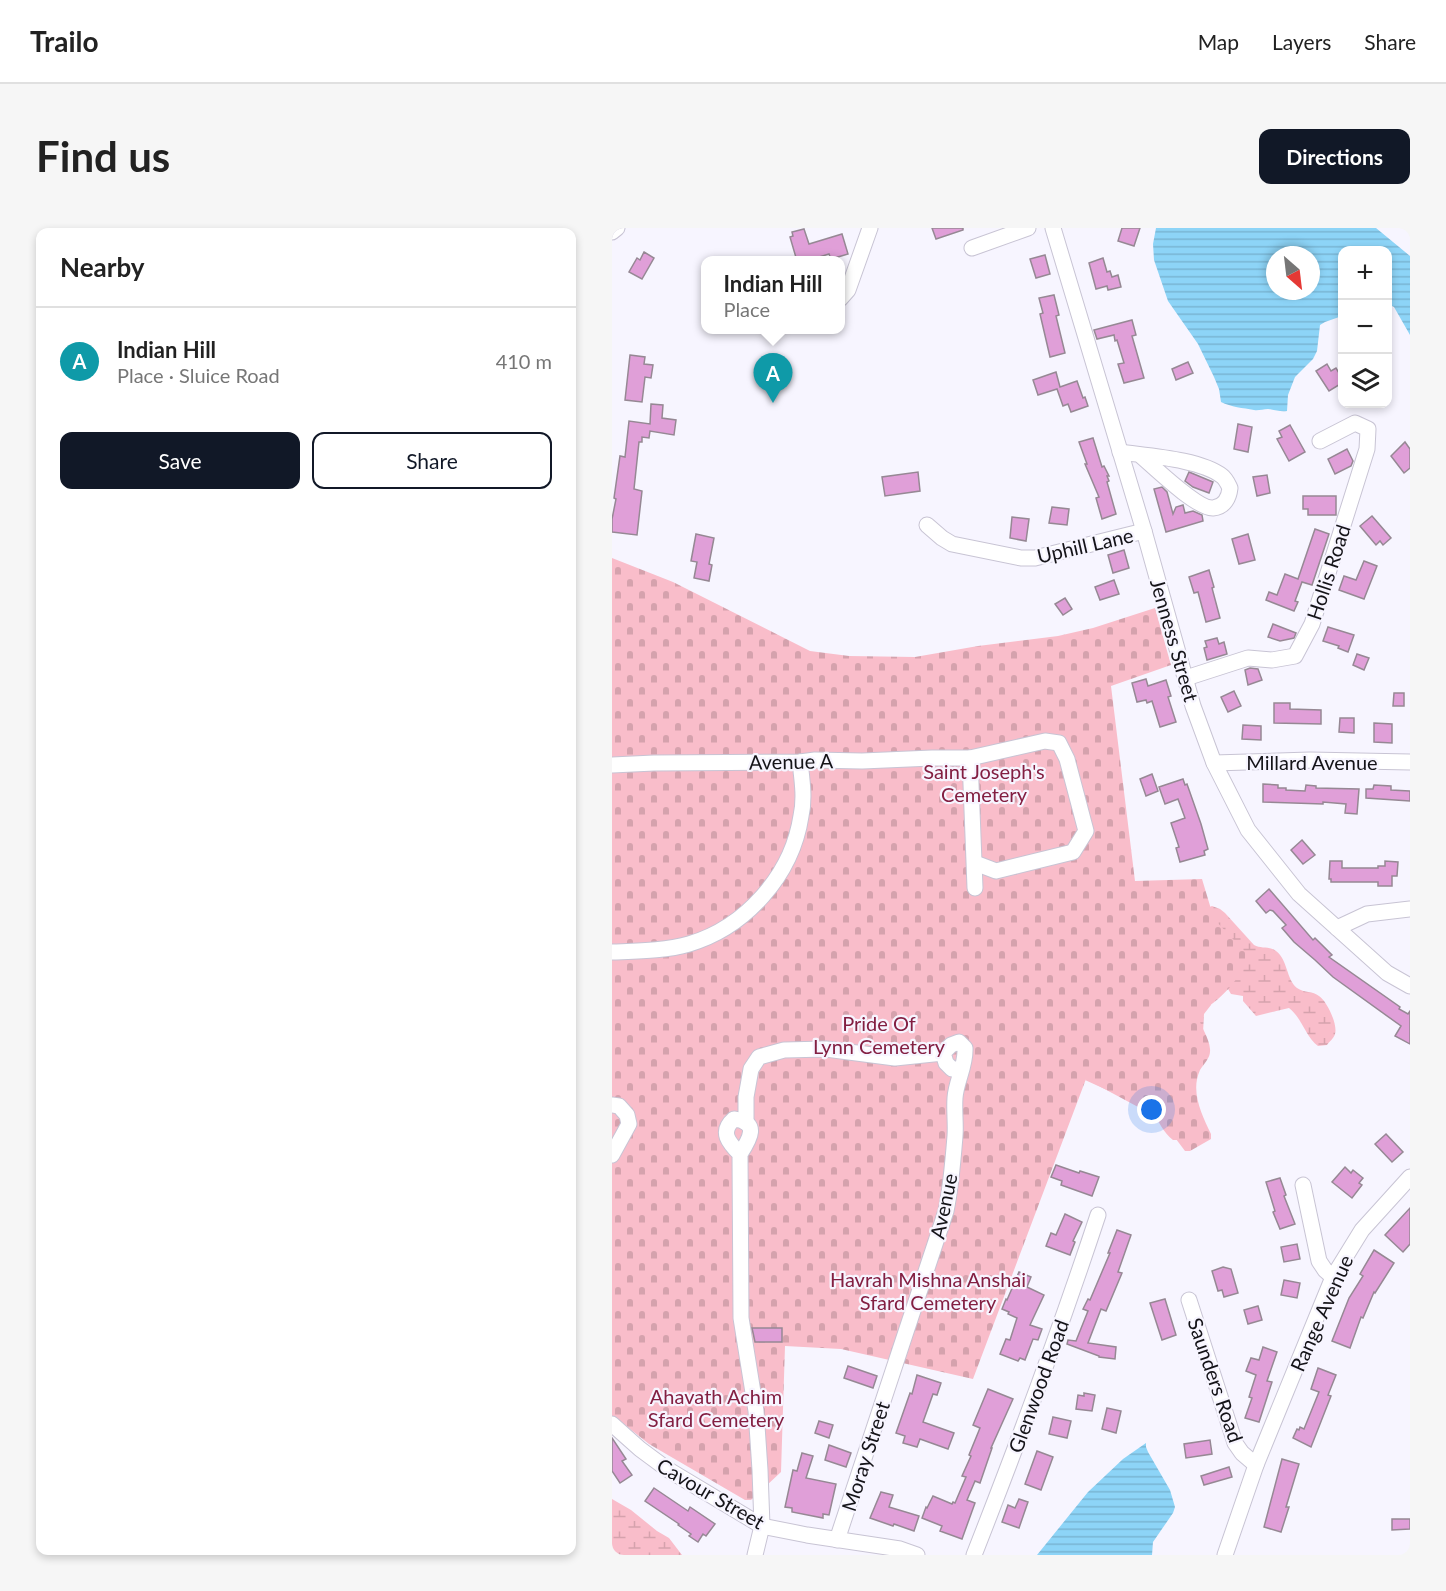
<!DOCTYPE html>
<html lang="en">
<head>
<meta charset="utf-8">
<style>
	body { margin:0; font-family:Lato,sans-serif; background:#f6f6f6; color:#222 }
	.controls { position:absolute; right:18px; top:18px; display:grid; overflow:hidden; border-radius:12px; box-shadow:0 3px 9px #0003 }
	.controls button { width:54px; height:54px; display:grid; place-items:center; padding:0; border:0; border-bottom:2px solid #e0e0e0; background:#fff; color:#222; font:30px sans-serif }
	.compass { position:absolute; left:654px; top:18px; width:54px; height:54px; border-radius:50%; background:#fff; box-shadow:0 3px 9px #0003; rotate:152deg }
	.you { position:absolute; left:540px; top:882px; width:21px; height:21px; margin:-15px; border:4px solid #fff; border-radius:50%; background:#1a73e8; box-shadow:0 0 0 9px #1a73e833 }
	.badge { display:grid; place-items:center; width:39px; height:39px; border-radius:50%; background:#111827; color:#fff; font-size:20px; font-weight:700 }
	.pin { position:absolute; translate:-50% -50px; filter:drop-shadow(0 2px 3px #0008) }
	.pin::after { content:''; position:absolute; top:32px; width:21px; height:18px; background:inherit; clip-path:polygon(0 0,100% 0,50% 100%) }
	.popup { position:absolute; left:89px; top:28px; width:144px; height:78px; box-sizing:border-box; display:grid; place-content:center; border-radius:12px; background:#fff; filter:drop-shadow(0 2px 4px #0005); font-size:20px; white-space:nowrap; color:#767676 }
	.popup b { font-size:22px; color:#222 }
	.popup::after { content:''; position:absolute; left:50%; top:100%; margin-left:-12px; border:12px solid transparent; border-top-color:#fff }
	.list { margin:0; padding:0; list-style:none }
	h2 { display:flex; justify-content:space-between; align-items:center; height:78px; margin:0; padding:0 24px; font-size:26px }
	h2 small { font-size:20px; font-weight:400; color:#767676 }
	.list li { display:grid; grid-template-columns:39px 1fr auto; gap:18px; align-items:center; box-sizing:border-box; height:108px; padding:0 24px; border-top:2px solid #e0e0e0 }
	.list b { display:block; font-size:22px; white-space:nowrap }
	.list p { margin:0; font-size:20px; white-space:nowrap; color:#767676 }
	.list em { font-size:20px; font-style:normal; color:#767676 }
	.actions { display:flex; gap:12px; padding:18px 24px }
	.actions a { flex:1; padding:14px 0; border:2px solid #111827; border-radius:12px; text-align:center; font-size:21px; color:#111827 }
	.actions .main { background:#111827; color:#fff }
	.icon { flex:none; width:33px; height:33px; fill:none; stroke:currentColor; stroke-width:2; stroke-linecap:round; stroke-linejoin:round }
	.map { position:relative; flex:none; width:798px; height:1327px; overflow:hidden; border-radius:12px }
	header { display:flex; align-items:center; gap:36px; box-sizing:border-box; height:84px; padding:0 30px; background:#fff; border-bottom:2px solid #e0e0e0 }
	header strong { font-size:28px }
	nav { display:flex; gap:33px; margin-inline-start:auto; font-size:21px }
	.intro { display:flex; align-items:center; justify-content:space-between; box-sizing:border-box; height:144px; padding:0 36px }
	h1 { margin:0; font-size:42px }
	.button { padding:15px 27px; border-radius:12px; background:#111827; color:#fff; font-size:21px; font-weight:700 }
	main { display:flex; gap:36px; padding:0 36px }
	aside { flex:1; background:#fff; border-radius:12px; box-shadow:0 3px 9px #0003 }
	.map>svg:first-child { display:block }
</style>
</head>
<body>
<header>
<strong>Trailo</strong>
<nav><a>Map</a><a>Layers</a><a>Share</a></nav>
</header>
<div class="intro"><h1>Find us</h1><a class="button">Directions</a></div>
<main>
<aside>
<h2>Nearby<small></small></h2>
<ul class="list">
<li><span class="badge" style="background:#0f9aa8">A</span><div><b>Indian Hill</b><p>Place · Sluice Road</p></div><em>410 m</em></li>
</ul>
<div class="actions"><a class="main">Save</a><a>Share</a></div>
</aside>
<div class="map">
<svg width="798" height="1327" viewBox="0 0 798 1327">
	<defs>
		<pattern id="wetland-marsh" width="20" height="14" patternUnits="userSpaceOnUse" patternTransform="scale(1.5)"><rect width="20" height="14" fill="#f9bdca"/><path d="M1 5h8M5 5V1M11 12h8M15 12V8" fill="none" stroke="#d5a2ad"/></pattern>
		<pattern id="cemetery-stones" width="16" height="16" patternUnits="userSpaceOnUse" patternTransform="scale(1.5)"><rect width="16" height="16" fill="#f9bdca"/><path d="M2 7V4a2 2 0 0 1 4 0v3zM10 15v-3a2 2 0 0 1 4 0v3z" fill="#d5a2ad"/></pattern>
		<pattern id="water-rules" width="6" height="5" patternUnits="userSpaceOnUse" patternTransform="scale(1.5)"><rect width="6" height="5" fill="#8dd4f7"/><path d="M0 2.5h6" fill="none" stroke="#79b5d3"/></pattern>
	</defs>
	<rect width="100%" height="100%" fill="#f7f5ff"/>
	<g fill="url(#wetland-marsh)">
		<path d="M600,678L608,681L613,685L642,717C649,721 658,718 664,723C676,732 674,751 685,760C692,765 701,763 707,768C715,773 726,797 723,806C722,810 717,814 715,817L706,818C693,808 690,790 677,780L644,788L631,773V768L619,766L616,761L598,773L599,777L592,786L591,805L566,912H561C552,905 546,893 541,883L473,852L593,681Z"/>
		<polygon points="0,1271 19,1282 45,1303 57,1310 70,1327 0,1327"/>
	</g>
	<path fill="url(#cemetery-stones)" d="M0,330L61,354L198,423L237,428L303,429L366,418L446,408L481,400L543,380L559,437L499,458L523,653L590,651L602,691L639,730C624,753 611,771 586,785C587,798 597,808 598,821C599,830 592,835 588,842C578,864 590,887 599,906V911L578,923H573L555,899L541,887L474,851L361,1151L229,1121L173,1118L169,1244L139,1272H133L37,1216L8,1193L0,1196Z"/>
	<g fill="url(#water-rules)" fill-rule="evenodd">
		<path d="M544,0H764L798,28V107L782,79L776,76V22H730V88L713,94L708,97L705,123L701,131L683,149L676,167L675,183C668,184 664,182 656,181C651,181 646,183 642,182C631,180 619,179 609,174L607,161L602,149L586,116L556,73L542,32L541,16ZM663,27H699V63H663Z"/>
		<polygon points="534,1215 534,1219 536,1224 558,1262 563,1279 561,1285 541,1314 540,1327 425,1327 476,1264 511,1231"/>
	</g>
	<g fill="#e09fd8" stroke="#968894" stroke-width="1.5">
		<polygon points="320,0 351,0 351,2 324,11"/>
		<polygon points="510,0 528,0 522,18 506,13"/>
		<polygon points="192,1 197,16 230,6 236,26 219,31 217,26 194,33 185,33 178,9 181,8 180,4"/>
		<polygon points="32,24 42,30 30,51 17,44 25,30 28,32"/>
		<polygon points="433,27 438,46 424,50 418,31"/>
		<polygon points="491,30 495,44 498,43 500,49 506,47 509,59 496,62 495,58 484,61 477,35"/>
		<polygon points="442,67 447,87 444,88 453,125 438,129 428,86 431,85 427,70"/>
		<polygon points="520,92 524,107 520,108 532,150 512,155 506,136 512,135 505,112 503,113 502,107 485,111 482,102"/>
		<polygon points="18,127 33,129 32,136 41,137 39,150 33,149 30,174 13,172"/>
		<polygon points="576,134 581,145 564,152 560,141"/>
		<polygon points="715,136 719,143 724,140 730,150 730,155 717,163 704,143"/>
		<polygon points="444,144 448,159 465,153 471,170 473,169 476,178 459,184 456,176 451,178 445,161 426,167 421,152"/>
		<polygon points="39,176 51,177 50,190 64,192 62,207 38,203 37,210 30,209 30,214 27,214 22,261 30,263 25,307 0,304 0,291 4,271 2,270 8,228 13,229 17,193 38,196"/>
		<polygon points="626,196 640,199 636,224 622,221"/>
		<polygon points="678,197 693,224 677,233 665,211 670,209 667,203"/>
		<polygon points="481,210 490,239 492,238 497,248 495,248 497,253 495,254 504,286 490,291 484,270 487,269 473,236 475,236 467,214"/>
		<polygon points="793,214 798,221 798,240 792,245 779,228"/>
		<polygon points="735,221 741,233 739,238 723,246 716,231"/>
		<polygon points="306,244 308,263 273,268 270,249"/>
		<polygon points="577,244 601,254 597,265 581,259 573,253"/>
		<polygon points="655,247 658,265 645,268 641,249"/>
		<polygon points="550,259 555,264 561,286 564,279 571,277 573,285 581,283 590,287 591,293 554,304 542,261"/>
		<polygon points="691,268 724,268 724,287 696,287 696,281 691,281"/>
		<polygon points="440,279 457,281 455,297 437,295"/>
		<polygon points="760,288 779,310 771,317 768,313 764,317 748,298"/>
		<polygon points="400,289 417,291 414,313 398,310"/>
		<polygon points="703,301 717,306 700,357 690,354 683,373 686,374 682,383 654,372 657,364 665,367 673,346 686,351"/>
		<polygon points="84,306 102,310 97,336 100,337 97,353 82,350 85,334 79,333"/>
		<polygon points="636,306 643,332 627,336 620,311"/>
		<polygon points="512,322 517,340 501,345 496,327"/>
		<polygon points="752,333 765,338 752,371 727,362 732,348 744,352"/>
		<polygon points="597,342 602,359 600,360 608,390 594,394 586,364 582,365 577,349"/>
		<polygon points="502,352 507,366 488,372 483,359"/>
		<polygon points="453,370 460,381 451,387 443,376"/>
		<polygon points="661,396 684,405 682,410 668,413 656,409"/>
		<polygon points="716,399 742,407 736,424 726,420 727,418 711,413"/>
		<polygon points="605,410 607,416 612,414 615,426 595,432 592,420 595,419 593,413"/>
		<polygon points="745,426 757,430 752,442 741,437"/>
		<polygon points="638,440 646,441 650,452 636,457 633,442"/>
		<polygon points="534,451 536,458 554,452 559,468 556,469 564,494 548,499 540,473 535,475 534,472 525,474 520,455"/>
		<polygon points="622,463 629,478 616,484 609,469"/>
		<polygon points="782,465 792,465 792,478 781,478"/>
		<polygon points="662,475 678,475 678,481 709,482 709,496 662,495"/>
		<polygon points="728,490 742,490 742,505 727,504"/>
		<polygon points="762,495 780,496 780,515 762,514"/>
		<polygon points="631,497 649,498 649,512 630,511"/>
		<polygon points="540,546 546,563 534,568 528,551"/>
		<polygon points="571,551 573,557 575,556 589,596 596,621 592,623 593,627 568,634 564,620 567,619 559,595 573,590 566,571 553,576 547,559"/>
		<polygon points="651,556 666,557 666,560 674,560 674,562 693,563 694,557 704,558 704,560 747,561 745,586 733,585 734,576 711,574 711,576 651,574"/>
		<polygon points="762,557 779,558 779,562 798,563 798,573 754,570 754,561 761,561"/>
		<polygon points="690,612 703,627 691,636 679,622"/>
		<polygon points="718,633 730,633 730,640 766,640 766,638 773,638 773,633 786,634 785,648 780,648 780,658 766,658 766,654 719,654 719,651 717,651"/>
		<polygon points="657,661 701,712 703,710 720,727 717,729 788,779 787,781 796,786 798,783 798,816 783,808 789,798 721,749 703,732 682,714 670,700 674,697 661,683 658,682 654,685 644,673"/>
		<polygon points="774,906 791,924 780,934 763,916"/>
		<polygon points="444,937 467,945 468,943 487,949 480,968 449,957 450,953 439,949"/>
		<polygon points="733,939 739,945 741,942 751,950 747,955 750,957 740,970 720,954"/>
		<polygon points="668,950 674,967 672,968 683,996 668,1001 661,984 663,983 654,954"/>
		<polygon points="798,980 798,1016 791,1024 773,1007"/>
		<polygon points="453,986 470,994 461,1013 463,1014 458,1027 434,1018 439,1005 444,1007"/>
		<polygon points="505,1002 519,1007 506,1044 510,1045 494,1083 489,1081 476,1115 504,1119 503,1131 487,1129 487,1128 455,1116 456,1112 464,1113 476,1083 471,1081 476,1071 478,1072 498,1025 496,1025"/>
		<polygon points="685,1016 688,1031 672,1034 669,1019"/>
		<polygon points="762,1022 782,1035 763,1065 762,1064 751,1090 749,1089 738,1120 720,1113 737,1070 751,1048 748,1046"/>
		<polygon points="611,1039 619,1041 626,1065 612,1069 610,1062 606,1063 600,1043"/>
		<polygon points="407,1044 419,1049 415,1059 432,1067 418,1097 430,1101 426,1112 421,1111 413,1132 408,1130 406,1133 388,1126 394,1111 398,1112 405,1090 396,1086 397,1084 390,1081 394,1071 395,1072"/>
		<polygon points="672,1052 688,1055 685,1070 669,1067"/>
		<polygon points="553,1071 564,1107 550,1112 538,1075"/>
		<polygon points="646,1078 650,1092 636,1096 632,1082"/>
		<polygon points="140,1100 170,1100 170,1114 143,1114"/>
		<polygon points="651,1119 665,1124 655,1153 660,1154 647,1194 633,1190 640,1170 637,1169 644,1147 634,1143 639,1130 647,1132"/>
		<polygon points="236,1138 265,1148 261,1160 232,1150"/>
		<polygon points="706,1140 724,1147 716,1167 719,1168 699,1219 681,1210 685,1201 687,1202 688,1199 692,1201 707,1164 699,1161"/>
		<polygon points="305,1147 329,1155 325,1167 321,1166 311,1194 342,1205 336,1221 308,1211 305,1219 291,1215 293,1208 284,1205 298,1165 300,1166"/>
		<polygon points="376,1161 401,1171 379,1220 380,1220 368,1255 363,1253 355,1272 363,1275 350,1311 328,1303 330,1298 310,1290 314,1279 315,1280 321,1268 340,1276 341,1274 343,1275 354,1249 350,1248 359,1228 357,1227 368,1200 361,1197"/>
		<polygon points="472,1165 483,1167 480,1183 464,1181 466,1167 472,1168"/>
		<polygon points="495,1180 509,1183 504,1205 490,1201"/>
		<polygon points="441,1189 459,1193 455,1210 437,1206"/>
		<polygon points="207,1193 221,1197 217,1210 203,1205"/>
		<polygon points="0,1210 14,1231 10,1233 20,1247 8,1255 0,1243"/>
		<polygon points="598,1212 600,1226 574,1230 572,1216"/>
		<polygon points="217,1217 239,1225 234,1239 213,1232"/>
		<polygon points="425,1223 441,1229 429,1262 413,1256"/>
		<polygon points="190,1225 201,1228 194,1250 224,1256 217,1287 211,1286 211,1290 180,1284 180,1280 173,1279 181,1242 185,1243"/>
		<polygon points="670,1231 687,1236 674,1279 677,1279 669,1304 652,1299"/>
		<polygon points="617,1239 620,1249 592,1257 589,1248"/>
		<polygon points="42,1260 76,1283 78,1279 103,1296 94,1308 91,1306 86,1314 77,1308 79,1306 66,1297 67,1296 33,1273"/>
		<polygon points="269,1264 281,1267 277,1279 307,1288 302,1303 282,1296 281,1298 258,1290"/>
		<polygon points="407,1271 416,1274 407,1300 390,1294 396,1277 403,1280"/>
		<polygon points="780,1291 798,1291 798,1301 780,1302"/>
	</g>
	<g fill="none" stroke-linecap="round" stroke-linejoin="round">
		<g stroke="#c8c4d4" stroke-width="17">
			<g id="minor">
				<polyline points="441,0 532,303 581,478 602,535 636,602 687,666 775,745 798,758"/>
				<polyline points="0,4 5,0"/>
				<polyline points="360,20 416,0"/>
				<polyline points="228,71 236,62 258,0"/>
				<path d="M508,224C536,228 588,231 610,248C614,251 616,256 618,260C617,269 613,279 601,280C585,281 541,238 528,227"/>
				<polyline points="315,297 330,310 340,316 409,330 423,330 532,303"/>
				<polyline points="574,450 636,430 660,432 683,428 700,396 755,221 756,201 743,195 708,213"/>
				<polyline points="358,530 433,513 447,515 455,531 474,603 461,624 384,643 363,635"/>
				<polyline points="602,535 698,532 798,534"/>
				<polyline points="0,537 42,535 188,534 203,532 250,533 320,530 358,530 363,660"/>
				<polyline points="725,700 755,686 798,681"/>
				<path d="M0,724C25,723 53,723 77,716C134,699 180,647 189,588C193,570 190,552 188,534"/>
				<polyline points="0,877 7,878 15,887 17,896 0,927"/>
				<polyline points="134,895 134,869 139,841 147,829 172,822 214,821 283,830 331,825"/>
				<path d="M128,926C117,915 107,904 122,891C148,894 138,911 128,926L129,1090L144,1183L148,1242L150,1298L143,1327"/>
				<polyline points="691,957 707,1033 713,1042 721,1049"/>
				<polyline points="577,1072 623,1215 630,1225 644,1237 613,1327"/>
				<polyline points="0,1196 28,1221 55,1241 150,1298 195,1307 288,1321 305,1327"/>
				<polyline points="644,1237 721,1049 750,1002 798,949"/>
				<path d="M225,1312L334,983C339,959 341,933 343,908C344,896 342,883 343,870C344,853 354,838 353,820L347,814L339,817L331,825L334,835L340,841H350"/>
				<path d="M362,1327C406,1215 448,1102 486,987"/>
			</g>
		</g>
		<use href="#minor" stroke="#fff" stroke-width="15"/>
	</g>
	<g text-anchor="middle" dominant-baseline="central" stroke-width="4.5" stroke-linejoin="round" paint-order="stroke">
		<g font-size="20" fill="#141318" stroke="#f7f5ff">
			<text transform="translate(473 317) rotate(-13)">Uphill Lane</text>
			<text transform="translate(716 344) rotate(-72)">Hollis Road</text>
			<text transform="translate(563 412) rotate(74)">Jenness Street</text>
			<text transform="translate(179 533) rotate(-1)">Avenue A</text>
			<text x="700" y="534">Millard Avenue</text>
			<text transform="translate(331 978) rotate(-78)">Avenue</text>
			<text transform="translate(709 1085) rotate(-66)">Range Avenue</text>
			<text transform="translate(604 1152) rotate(71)">Saunders Road</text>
			<text transform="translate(426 1158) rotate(-70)">Glenwood Road</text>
			<text transform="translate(253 1228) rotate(-72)">Moray Street</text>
			<text transform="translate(99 1265) rotate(30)">Cavour Street</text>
		</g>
		<g font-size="20" fill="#831f42" stroke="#f7f5ff">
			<text x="372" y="543">Saint Joseph's<tspan x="372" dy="23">Cemetery</tspan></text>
			<text x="267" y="795">Pride Of<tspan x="267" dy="23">Lynn Cemetery</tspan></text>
			<text x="316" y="1051">Havrah Mishna Anshai<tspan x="316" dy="23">Sfard Cemetery</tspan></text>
			<text x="104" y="1168">Ahavath Achim<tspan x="104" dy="23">Sfard Cemetery</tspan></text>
		</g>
	</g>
</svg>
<div class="controls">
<button>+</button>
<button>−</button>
<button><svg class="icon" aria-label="layers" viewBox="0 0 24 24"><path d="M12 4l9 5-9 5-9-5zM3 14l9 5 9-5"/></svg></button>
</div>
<svg class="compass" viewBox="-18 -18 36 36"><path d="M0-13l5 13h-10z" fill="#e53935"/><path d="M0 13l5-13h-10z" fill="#767676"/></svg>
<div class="you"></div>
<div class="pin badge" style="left:161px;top:175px;background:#0f9aa8">A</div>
<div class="popup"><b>Indian Hill</b>Place</div>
</div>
</main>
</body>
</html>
